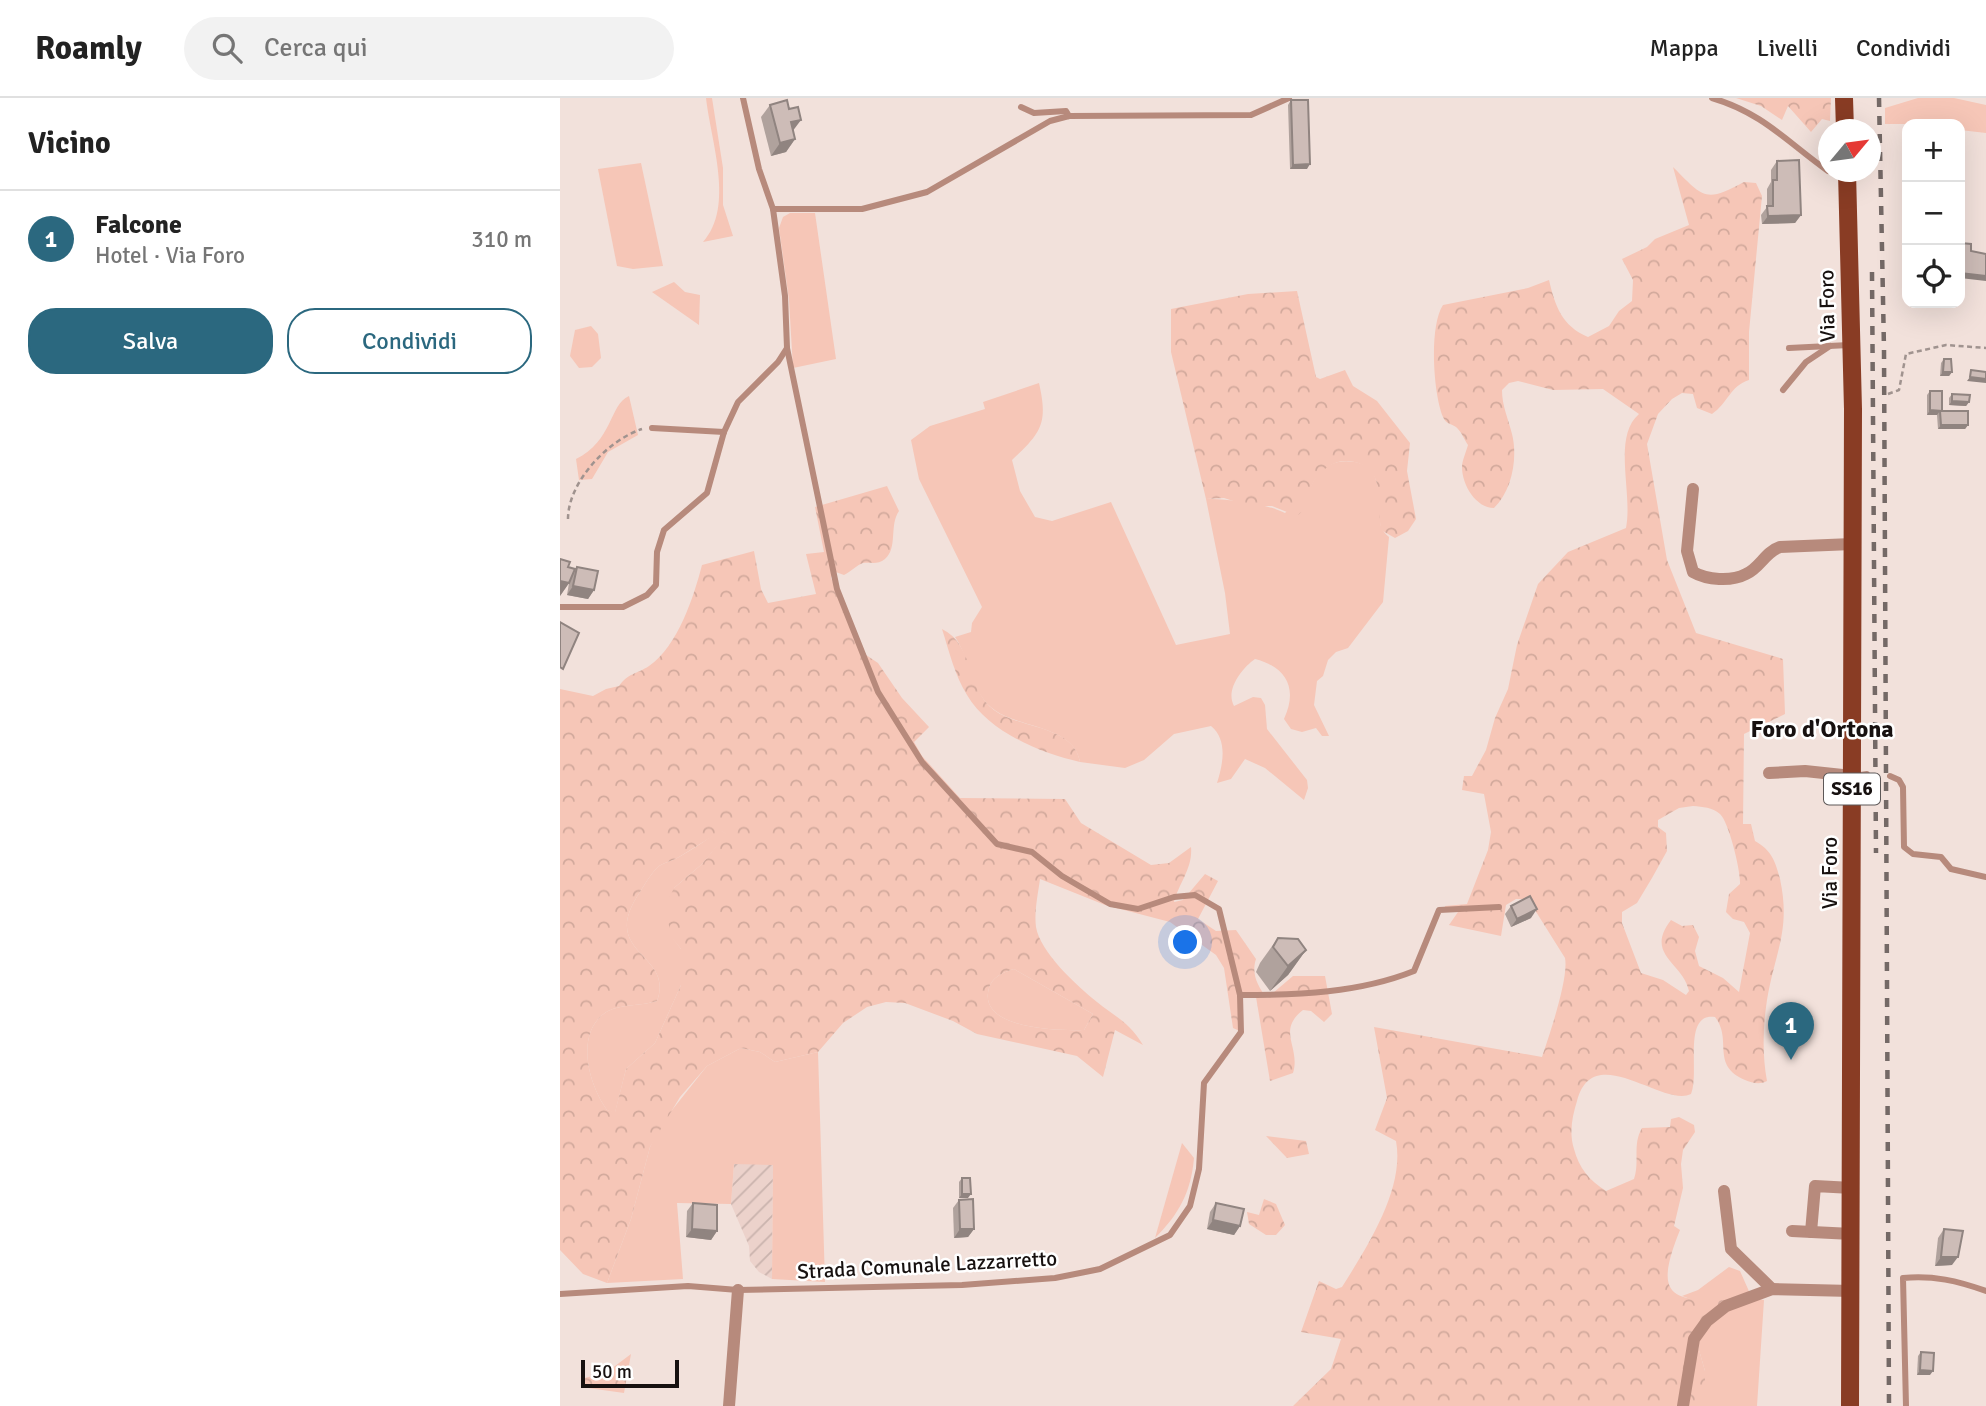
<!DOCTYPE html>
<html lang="it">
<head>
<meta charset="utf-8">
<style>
	body { margin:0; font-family:Signika,sans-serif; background:#f2f2f2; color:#222 }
	.controls { position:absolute; right:21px; top:21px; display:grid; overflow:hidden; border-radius:14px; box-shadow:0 7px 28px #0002 }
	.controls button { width:63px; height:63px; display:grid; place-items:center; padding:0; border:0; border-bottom:2px solid #e0e0e0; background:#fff; color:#222; font:35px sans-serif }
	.compass { position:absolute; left:1258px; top:21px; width:63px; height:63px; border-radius:50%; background:#fff; box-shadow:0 7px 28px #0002; rotate:61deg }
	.scale { position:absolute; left:21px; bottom:18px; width:98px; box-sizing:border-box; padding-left:7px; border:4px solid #171110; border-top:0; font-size:19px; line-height:24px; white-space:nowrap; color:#171110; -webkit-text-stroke:5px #fff; paint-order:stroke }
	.you { position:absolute; left:626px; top:845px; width:24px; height:24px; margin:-18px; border:5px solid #fff; border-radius:50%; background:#1a73e8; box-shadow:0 0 0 10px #1a73e833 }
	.badge { display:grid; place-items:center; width:46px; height:46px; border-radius:50%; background:#2b687f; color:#fff; font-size:23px; font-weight:700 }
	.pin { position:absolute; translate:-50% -58px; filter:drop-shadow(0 2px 4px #0008) }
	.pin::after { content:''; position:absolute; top:37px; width:24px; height:21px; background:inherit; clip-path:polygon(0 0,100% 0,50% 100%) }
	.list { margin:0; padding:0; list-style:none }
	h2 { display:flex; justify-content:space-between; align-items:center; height:91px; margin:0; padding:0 28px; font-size:30px }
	h2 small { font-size:23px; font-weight:400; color:#767676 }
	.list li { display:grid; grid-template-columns:46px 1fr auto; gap:21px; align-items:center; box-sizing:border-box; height:98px; padding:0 28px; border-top:2px solid #e0e0e0 }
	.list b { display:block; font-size:26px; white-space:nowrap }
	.list p { margin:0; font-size:23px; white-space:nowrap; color:#767676 }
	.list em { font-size:23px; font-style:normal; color:#767676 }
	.actions { display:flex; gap:14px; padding:21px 28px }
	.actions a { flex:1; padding:16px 0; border:2px solid #2b687f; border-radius:28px; text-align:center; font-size:24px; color:#2b687f }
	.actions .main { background:#2b687f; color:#fff }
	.icon { flex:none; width:38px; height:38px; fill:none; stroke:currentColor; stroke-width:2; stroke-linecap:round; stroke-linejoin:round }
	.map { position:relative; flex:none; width:1426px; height:1308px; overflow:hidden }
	header { display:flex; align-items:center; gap:42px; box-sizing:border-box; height:98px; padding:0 35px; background:#fff; border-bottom:2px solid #e0e0e0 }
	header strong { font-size:33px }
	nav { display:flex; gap:38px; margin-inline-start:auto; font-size:24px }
	.search { width:490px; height:63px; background:#f2f2f2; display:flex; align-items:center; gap:18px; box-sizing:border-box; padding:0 24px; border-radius:38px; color:#767676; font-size:26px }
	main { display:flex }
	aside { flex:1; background:#fff }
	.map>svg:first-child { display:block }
</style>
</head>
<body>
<header>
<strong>Roamly</strong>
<div class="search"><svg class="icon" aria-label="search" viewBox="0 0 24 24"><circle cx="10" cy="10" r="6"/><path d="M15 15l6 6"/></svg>Cerca qui</div>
<nav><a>Mappa</a><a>Livelli</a><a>Condividi</a></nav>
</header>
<main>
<aside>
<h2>Vicino<small></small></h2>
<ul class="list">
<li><span class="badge">1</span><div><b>Falcone</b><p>Hotel · Via Foro</p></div><em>310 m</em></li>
</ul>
<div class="actions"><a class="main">Salva</a><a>Condividi</a></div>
</aside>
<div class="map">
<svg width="1426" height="1308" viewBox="0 0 1426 1308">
	<defs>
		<pattern id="industrial-furrows" width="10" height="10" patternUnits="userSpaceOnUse" patternTransform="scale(1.75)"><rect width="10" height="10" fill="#ecd2cb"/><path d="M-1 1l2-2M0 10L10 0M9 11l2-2" fill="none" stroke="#cab3ad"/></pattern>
		<pattern id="forest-crowns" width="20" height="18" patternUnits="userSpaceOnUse" patternTransform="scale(1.75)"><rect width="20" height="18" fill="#f6c6b7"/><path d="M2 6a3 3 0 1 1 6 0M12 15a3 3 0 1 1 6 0" fill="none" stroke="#d2a99c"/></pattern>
	</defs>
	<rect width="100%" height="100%" fill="#f2e1db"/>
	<polygon fill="url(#industrial-furrows)" points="174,1066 213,1066 212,1181 199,1174 190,1163 189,1148 171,1106"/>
	<g fill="#f6c6b7">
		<path d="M146,0H152L163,70V107L173,138L143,144C175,109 151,44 146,0Z"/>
		<polygon points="1358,0 1394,0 1426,7 1426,35 1400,32 1400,26 1325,26 1325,10"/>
		<polygon points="81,65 103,168 73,171 57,168 38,71"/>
		<polygon points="230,115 255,115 276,261 233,270 229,202 219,130 223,119"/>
		<polygon points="114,184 125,194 140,197 139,227 92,194"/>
		<polygon points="31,228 38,236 41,260 32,269 19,270 10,258 15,232"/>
		<path d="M479,285C488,325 482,334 452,362L460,393L475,419L492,423L551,404L616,547L670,536L665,495L646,401C666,400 708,406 725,415C733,407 742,400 749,392C751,389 752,385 754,382C767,360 793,359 812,371C816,382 821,395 821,406C821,421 816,428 829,439L823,504L788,550L776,554L768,562L763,578L757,583L754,607L769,638H762L756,630L742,634L731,631L724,621C738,591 727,569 695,561C682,570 665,592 674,608L693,599L701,600L705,607L707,631L747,682L748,690L744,702L705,670L685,661L671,681L657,685C663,666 668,642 651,628L614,636L584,662L565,670L520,664C514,628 461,630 436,613C411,597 411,562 395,539L411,534L412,525L422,509L359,381L351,342L370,328L425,311L423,304Z"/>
		<path d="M69,298L78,337L48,354L32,381L19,382L16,361C53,343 49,307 69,298Z"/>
		<path d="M160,732L167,736L142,766L114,790L112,839L121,851V887L95,945L66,971L55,1015L47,1012C28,986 14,933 48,913C62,906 82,908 97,903C115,854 37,857 80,794C85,786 92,774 99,768C105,764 113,763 119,759C133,751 147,742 160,732Z"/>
		<path d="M454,871L533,916L524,932C499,933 423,931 428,895C430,880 441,875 454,871Z"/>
		<polygon points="181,950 200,954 215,964 258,954 265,1184 212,1181 213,1067 174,1066 171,1106 117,1105 123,1181 47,1185 71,1121 90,1049 101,1026 147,968"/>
		<path d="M622,1045L634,1060C631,1094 619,1116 595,1140Z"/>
		<polygon points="1169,1169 1180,1173 1192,1200 1204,1202 1197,1308 1145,1308 1145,1273 1137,1245 1149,1224 1172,1202 1142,1205 1122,1198 1138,1192"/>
	</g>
	<g fill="url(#forest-crowns)" fill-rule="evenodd">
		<polygon points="1176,0 1271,0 1270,23 1262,21 1251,34 1228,8 1222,22 1201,8"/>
		<path d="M1113,69C1144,100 1145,105 1184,84L1196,85L1202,98L1189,234V282C1170,288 1168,305 1152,316L1137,310L1133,296L1122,295L1112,301L1098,316L1087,346L1107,462L1136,535L1223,561L1225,616L1184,636L1183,726H1191L1195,743C1211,752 1215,762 1220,781C1231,832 1215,854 1207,902C1203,928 1202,956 1207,983C1200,987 1192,985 1185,982C1150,967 1173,942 1155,919C1122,914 1140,975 1131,996C1103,1010 1033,941 1017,1003C1012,1019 1009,1035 1014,1051C1019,1070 1029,1082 1046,1093L1074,1081C1080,1063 1072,1047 1082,1030L1110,1029L1111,1021L1119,1019L1134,1027L1135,1034L1123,1052L1121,1066L1123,1090L1114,1128L1120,1132C1094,1197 1108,1204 1172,1202L1174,1216L1149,1224L1137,1245L1145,1273V1308H733L771,1271L781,1241L741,1234L759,1183L776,1191L782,1189C807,1149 845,1091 836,1043L815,1032L827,1000L814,929L982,959C989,938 1009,880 1005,860L968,801H956L946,807L941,838L889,827L898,814H885V808L907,806L928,752L931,734L924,696L902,692L904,678H912L926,652L935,620L948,591L957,547L978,486L1008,454L1066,430C1073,395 1052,339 1079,316L1043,291L993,292L958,283L949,285L942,292C942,308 948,320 952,336C958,360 952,393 934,410C916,410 902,387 902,369C902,363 906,354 908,347C904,341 901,333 896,329C890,325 886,326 883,319C873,295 869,228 883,207L968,190L989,182C995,208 1002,228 1028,239L1049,228L1059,213L1072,203L1073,182L1062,161L1087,149L1095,141L1129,127ZM1133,708C1143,709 1152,709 1160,716C1169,724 1181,774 1180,786L1169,796L1166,814L1173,821L1184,824L1190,835L1179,894L1163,880L1139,868L1135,853L1139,839L1133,827L1122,828L1111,822C1084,857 1123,864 1129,893L1126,897L1103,882L1081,875L1062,825V814L1077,805L1092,780L1107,753L1106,735L1098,729V722L1119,710Z"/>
		<path d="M737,193L756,279L760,281L785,272L793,288L817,303L850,345L847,373L856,421L848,433L835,440L821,432C816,404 828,367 788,363C775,362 764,370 756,380C746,393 752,407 737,418L712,408H689L664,400L646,401L611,254V211L688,196Z"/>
		<path d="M327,388L339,413C329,427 338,450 325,461C318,467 311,464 303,465C297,467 290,474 284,477L273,473L271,480L306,557L318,565L342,600L369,629L354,644L362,658L400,700L505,701L521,725L591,767L609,765L631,749C633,770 619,785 614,804L623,802L645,776L658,783L638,821L656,833L676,832L696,861C691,876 698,889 707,900L733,878H765L772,916L764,924L751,913L743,912C716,933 741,949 733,975L710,983L696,899L682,898V934L673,930L664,870L656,857L610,824L545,807L480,781C478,796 474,814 476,829C480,854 517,888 537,904C557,920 569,924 583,947L555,932L543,979L517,958L417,936L393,923L345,905L326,904L307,909L283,925L258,954L215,964L200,954L181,950L147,968L120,999L90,1049L71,1121L47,1185L23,1176L0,1152V591L33,598L46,591L59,588C68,575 77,576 89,568C118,548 134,498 142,467L194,453L201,491L208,505L256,496L246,456L264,454L255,409ZM161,733L166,736L142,766L114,790L109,800L105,811L112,840L121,851V887L95,945L66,971L55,1014L47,1012C28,986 14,933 48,913C62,906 82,908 97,903C115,854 37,857 80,794C85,786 92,774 99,768C105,764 113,763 119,759C133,750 147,742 161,733ZM454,871L533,916L524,932C499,933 423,931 428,895C430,880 441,875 454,871Z"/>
		<path d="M382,531C414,546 407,592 434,612C459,631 514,627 520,664C480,655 429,634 407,597C395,578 389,553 382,531Z"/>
		<polygon points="706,1038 746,1043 749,1056 727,1060"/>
		<polygon points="704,1101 716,1106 725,1127 716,1137 706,1137 689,1126 687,1114 699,1117"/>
		<polygon points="71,1256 64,1295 21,1289 21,1281 47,1274"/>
	</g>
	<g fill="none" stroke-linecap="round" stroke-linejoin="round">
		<g stroke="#a0938f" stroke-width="2.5" stroke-dasharray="5 3.5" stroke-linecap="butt">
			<polyline points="1328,296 1339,292 1346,256 1386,247 1426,250"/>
			<path d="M8,421C8,384 48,342 82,331"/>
		</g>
		<g stroke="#b78a7c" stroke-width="6">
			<path d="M1152,0C1203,15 1227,44 1268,73"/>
			<polyline points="461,9 474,15 506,13 509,18"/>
			<polyline points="213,111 302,111 367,94 490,23 509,18 691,17 729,0"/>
			<polyline points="1229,250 1289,247"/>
			<polyline points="1223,292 1246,264 1270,248"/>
			<polyline points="92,330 164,334"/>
			<polyline points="0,509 63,509 87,497 96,487 97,454 104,432 147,395 164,334 178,304 218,264 227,250 225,198 213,111 199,71 183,0"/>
			<polyline points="1294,678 1307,676"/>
			<polyline points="1330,678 1339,682 1343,689 1344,749 1353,756 1381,759 1391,771 1426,779"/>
			<path d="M680,897C738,897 799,895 854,873L879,812L939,809"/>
			<polyline points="0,1196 128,1188 178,1192 402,1187 495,1180 540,1171 610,1137 630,1108 639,1071 644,985 681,934 680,897 659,811 635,797 614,799 578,811 550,806 502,778 472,754 437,746 362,664 318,594 277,491 227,250"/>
			<path d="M1346,1308L1343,1180C1373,1177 1398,1183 1426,1193"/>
		</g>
		<g stroke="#b78a7c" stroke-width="12">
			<path d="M1133,391L1127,453L1133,474C1147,482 1171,484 1186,476C1200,470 1205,454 1220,449L1292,446"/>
			<polyline points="1209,675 1245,673 1292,678"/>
			<polyline points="1164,1093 1171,1151 1212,1191"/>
			<polyline points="1232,1133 1292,1136"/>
			<polyline points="1251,1134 1255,1088 1292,1090"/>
			<polyline points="169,1308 178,1192"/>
			<polyline points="1123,1308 1134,1241 1147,1223 1166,1208 1212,1191 1292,1193"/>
		</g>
		<g stroke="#893c24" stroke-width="18">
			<polyline points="1284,0 1285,32"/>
			<polyline points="1287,74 1293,311 1290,1308"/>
		</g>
		<g stroke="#746966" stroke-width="4.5" stroke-dasharray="9 9" stroke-linecap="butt">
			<polyline points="1319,0 1324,251 1329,1308"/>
			<polyline points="1312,174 1316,755"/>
		</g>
	</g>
	<g fill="#b0a29d">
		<polygon points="731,2 747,71 730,71 728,7"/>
		<polygon points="210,7 233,33 235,41 226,54 211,58 201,19"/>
		<polygon points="1217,63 1241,117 1235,125 1202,126 1201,117 1207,109 1207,91 1211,84 1211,72"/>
		<polygon points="1384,261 1392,274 1389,278 1380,278 1381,265"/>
		<polygon points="1370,293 1382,313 1408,327 1405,331 1378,331 1377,317 1367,317 1367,297"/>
		<polygon points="1392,296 1409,304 1406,308 1389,307 1389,300"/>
		<polygon points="8,469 14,474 17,469 34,492 28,501 7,497 9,485 0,498"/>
		<polygon points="951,808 971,820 951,829 945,816"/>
		<polygon points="718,840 746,852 728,877 710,893 696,874 700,865"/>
		<polygon points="402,1080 408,1100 399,1100 399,1084"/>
		<polygon points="399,1102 414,1131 408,1139 394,1140 393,1110"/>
		<polygon points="133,1105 157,1133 151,1142 126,1139 127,1113"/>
		<polygon points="656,1105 680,1128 674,1137 647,1131 650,1114"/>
		<polygon points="1384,1131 1392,1167 1375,1168 1378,1140"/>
		<polygon points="1361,1254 1370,1277 1357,1277 1358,1258"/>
	</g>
	<g fill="#908480">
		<polygon points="241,22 232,34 231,24"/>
		<polygon points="235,41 226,54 211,58 220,45"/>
		<polygon points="750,66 747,71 730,71 733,67"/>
		<polygon points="1241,117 1235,125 1202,126 1208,118"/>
		<polygon points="1400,175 1426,178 1426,183 1400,180"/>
		<polygon points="1383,274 1392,274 1389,278 1380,278"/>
		<polygon points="1410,279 1426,281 1426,285 1407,283"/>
		<polygon points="1392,303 1409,304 1406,308 1389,307"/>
		<polygon points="1370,312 1382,313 1380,313 1377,317 1367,317"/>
		<polygon points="1381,327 1408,327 1405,331 1378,331"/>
		<polygon points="0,483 9,485 0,498"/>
		<polygon points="13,488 34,492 28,501 7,497"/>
		<polygon points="977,811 971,820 951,829 957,821"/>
		<polygon points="746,852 728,877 710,893 728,868"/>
		<polygon points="402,1096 411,1096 408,1100 399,1100"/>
		<polygon points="653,1122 680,1128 674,1137 647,1131"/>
		<polygon points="132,1131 157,1133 151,1142 126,1139"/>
		<polygon points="400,1131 414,1131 408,1139 394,1140"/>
		<polygon points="1381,1159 1398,1159 1392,1167 1375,1168"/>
		<polygon points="1360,1272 1373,1273 1370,1277 1357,1277"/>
	</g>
	<g fill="#cdbcb7" stroke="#908480" stroke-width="2">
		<polygon points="227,2 229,11 238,9 241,22 231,24 235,41 220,45 210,7"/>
		<polygon points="731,2 748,2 750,66 733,67"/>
		<polygon points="1239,62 1241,117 1208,118 1207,108 1213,108 1213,82 1217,82 1217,63"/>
		<polygon points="1400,145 1411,146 1411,153 1426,156 1426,178 1400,175"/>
		<polygon points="1384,261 1391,261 1392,274 1383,274"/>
		<polygon points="1411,272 1426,274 1426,281 1410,279"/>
		<polygon points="1370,293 1382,293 1382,313 1370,312"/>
		<polygon points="1392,296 1410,297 1409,304 1392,303"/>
		<polygon points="1380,313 1408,313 1408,327 1381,327"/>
		<polygon points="0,461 10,464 8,469 15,471 9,485 0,483"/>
		<polygon points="17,469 38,473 34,492 13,488"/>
		<polygon points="0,524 19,535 3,571 0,569"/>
		<polygon points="970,798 977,811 957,821 951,808"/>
		<polygon points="718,840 738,841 746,852 728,868 713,849"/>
		<polygon points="402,1080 410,1080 411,1096 402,1096"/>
		<polygon points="413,1101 414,1131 400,1131 399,1102"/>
		<polygon points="133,1105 157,1107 157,1133 132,1131"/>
		<polygon points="656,1105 684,1111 680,1128 653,1122"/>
		<polygon points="1384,1131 1403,1133 1398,1159 1381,1159"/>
		<polygon points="1361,1254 1374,1255 1373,1273 1360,1272"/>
	</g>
	<g text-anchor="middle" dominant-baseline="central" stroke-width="5" stroke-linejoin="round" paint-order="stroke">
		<rect fill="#fff" stroke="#5d5858" stroke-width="2" x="1264" y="675.5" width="56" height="31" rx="5"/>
		<g font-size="19" font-weight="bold" fill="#171110">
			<text x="1292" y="691">SS16</text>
		</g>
		<g font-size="21" fill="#171110" stroke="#fff">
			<text transform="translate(1267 208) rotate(-91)">Via Foro</text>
			<text transform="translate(1270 775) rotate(-90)">Via Foro</text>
			<text transform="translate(367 1167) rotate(-3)">Strada Comunale Lazzarretto</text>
		</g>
		<g font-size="24" font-weight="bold" fill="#171110" stroke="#fff">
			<text x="1262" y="631">Foro d'Ortona</text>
		</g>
	</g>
</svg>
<div class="controls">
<button>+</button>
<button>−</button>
<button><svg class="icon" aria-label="locate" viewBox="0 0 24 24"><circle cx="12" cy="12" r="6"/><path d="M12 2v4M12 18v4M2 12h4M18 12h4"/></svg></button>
</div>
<svg class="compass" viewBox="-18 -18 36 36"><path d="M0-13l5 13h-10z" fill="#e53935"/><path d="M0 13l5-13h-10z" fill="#767676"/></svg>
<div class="scale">50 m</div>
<div class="you"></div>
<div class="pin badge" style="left:1231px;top:962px">1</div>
</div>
</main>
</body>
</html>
